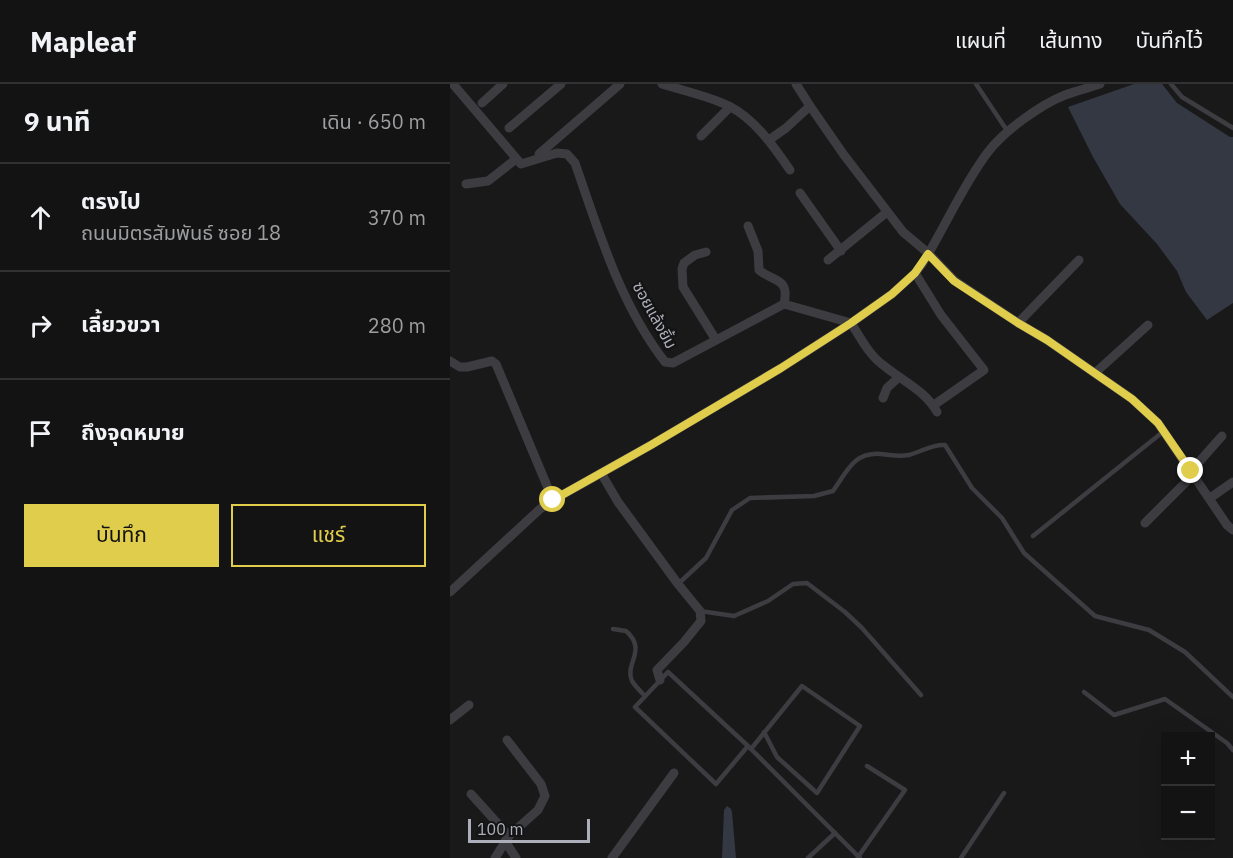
<!DOCTYPE html>
<html lang="th">
<head>
<meta charset="utf-8">
<style>
	body { margin:0; font-family:"IBM Plex Sans","Noto Sans Thai",sans-serif; background:#202022; color:#f1f3f6 }
	.controls { position:absolute; right:18px; bottom:18px; display:grid; overflow:hidden; border-radius:0px; box-shadow:0 6px 24px #0002 }
	.controls button { width:54px; height:54px; display:grid; place-items:center; padding:0; border:0; border-bottom:2px solid #323234; background:#131314; color:#f1f3f6; font:30px sans-serif }
	.scale { position:absolute; left:18px; bottom:15px; width:122px; box-sizing:border-box; padding-left:6px; border:3px solid #acaeb9; border-top:0; font-size:16px; line-height:21px; white-space:nowrap; color:#acaeb9; -webkit-text-stroke:4px #141415; paint-order:stroke }
	.stop { position:absolute; width:18px; height:18px; margin:-14px; border:4px solid #e0cd4b; border-radius:50%; background:#fff }
	.stop.end { background:#e0cd4b; border-color:#fff; box-shadow:0 2px 6px #0008 }
	.list { margin:0; padding:0; list-style:none }
	h2 { display:flex; justify-content:space-between; align-items:center; height:78px; margin:0; padding:0 24px; font-size:26px }
	h2 small { font-size:20px; font-weight:400; color:#9d9ea0 }
	.list li { display:grid; grid-template-columns:39px 1fr auto; gap:18px; align-items:center; box-sizing:border-box; height:108px; padding:0 24px; border-top:2px solid #323234 }
	.list b { display:block; font-size:22px; white-space:nowrap }
	.list p { margin:0; font-size:20px; white-space:nowrap; color:#9d9ea0 }
	.list em { font-size:20px; font-style:normal; color:#9d9ea0 }
	.actions { display:flex; gap:12px; padding:18px 24px }
	.actions a { flex:1; padding:14px 0; border:2px solid #e0cd4b; border-radius:0px; text-align:center; font-size:21px; color:#e0cd4b }
	.actions .main { background:#e0cd4b; color:#111 }
	.icon { flex:none; width:33px; height:33px; fill:none; stroke:currentColor; stroke-width:2; stroke-linecap:round; stroke-linejoin:round }
	.map { position:relative; flex:none; width:783px; height:774px; overflow:hidden }
	header { display:flex; align-items:center; gap:36px; box-sizing:border-box; height:84px; padding:0 30px; background:#131314; border-bottom:2px solid #323234 }
	header strong { font-size:28px }
	nav { display:flex; gap:33px; margin-inline-start:auto; font-size:21px }
	main { display:flex }
	aside { flex:1; background:#131314 }
	.map>svg:first-child { display:block }
</style>
</head>
<body>
<header>
<strong>Mapleaf</strong>
<nav><a>แผนที่</a><a>เส้นทาง</a><a>บันทึกไว้</a></nav>
</header>
<main>
<aside>
<h2>9 นาที<small>เดิน · 650 m</small></h2>
<ul class="list">
<li><svg class="icon" aria-label="ahead" viewBox="0 0 24 24"><path d="M12 20V5M6 11l6-6 6 6"/></svg><div><b>ตรงไป</b><p>ถนนมิตรสัมพันธ์ ซอย 18</p></div><em>370 m</em></li>
<li><svg class="icon" aria-label="right" viewBox="0 0 24 24"><path d="M7 20v-9h11M14 6l5 5-5 5"/></svg><div><b>เลี้ยวขวา</b></div><em>280 m</em></li>
<li><svg class="icon" aria-label="arrive" viewBox="0 0 24 24"><path d="M6 21V4h12l-3 4 3 4H6"/></svg><div><b>ถึงจุดหมาย</b></div></li>
</ul>
<div class="actions"><a class="main">บันทึก</a><a>แชร์</a></div>
</aside>
<div class="map">
<svg width="783" height="774" viewBox="0 0 783 774">
	<rect width="100%" height="100%" fill="#19191a"/>
	<g fill="#333842">
		<polygon points="684,0 712,0 727,19 780,53 783,53 783,219 757,236 736,208 727,187 707,160 670,120 643,73 618,23"/>
		<polygon points="277,722 281,725 282,728 286,774 272,774 274,726"/>
	</g>
	<g fill="none" stroke-linecap="round" stroke-linejoin="round">
		<g stroke="#3c3c41" stroke-width="4.5">
			<polyline points="526,0 558,48"/>
			<polyline points="721,0 732,13 783,44"/>
			<polyline points="583,452 714,347"/>
			<path d="M228,500L256,474L282,426L300,414L364,412L383,407C397,388 403,368 431,370C443,371 446,373 459,371C471,368 482,360 495,361L522,404L552,434L574,469L645,532L699,546L735,568L783,613"/>
			<polyline points="250,527 284,532 318,517 343,500 357,499 395,528 412,544 471,611"/>
			<path d="M163,545L176,547C198,566 174,580 182,597C185,602 191,608 195,612"/>
			<polyline points="634,608 664,631 715,615 777,659 783,666"/>
			<polyline points="298,662 266,700 185,623 218,588 298,662 410,774"/>
			<polyline points="301,665 352,602 410,642 367,709 327,673 314,648"/>
			<polyline points="408,773 455,706 417,682"/>
			<polyline points="358,774 385,749"/>
			<polyline points="511,774 554,709"/>
		</g>
		<g stroke="#3c3c41" stroke-width="9">
			<path d="M3,0L71,80L107,69L117,70L125,79C149,148 170,220 215,278L223,279L334,220L401,239C410,253 419,271 433,281C451,296 476,307 487,328"/>
			<path d="M212,0C234,7 258,12 279,22C306,36 323,62 340,86"/>
			<polyline points="346,0 360,22 394,71 453,148 478,169 505,197 568,239 597,256 682,315 708,339 777,441 783,446"/>
			<polyline points="32,19 53,0"/>
			<polyline points="59,44 111,0"/>
			<polyline points="251,52 280,23"/>
			<polyline points="319,56 336,44 360,22"/>
			<polyline points="89,70 170,0"/>
			<polyline points="16,100 38,97 66,75"/>
			<polyline points="350,109 391,167"/>
			<path d="M298,142L308,167L309,186C323,198 340,193 334,220"/>
			<polyline points="256,168 245,171 234,179 232,185 233,203 266,256"/>
			<polyline points="378,176 437,128"/>
			<polyline points="465,189 491,231 534,286 484,321"/>
			<polyline points="568,239 629,176"/>
			<polyline points="0,277 10,283 17,283 42,277 46,280 103,416"/>
			<polyline points="645,289 698,241"/>
			<polyline points="433,314 437,304 449,293"/>
			<polyline points="741,387 772,352"/>
			<polyline points="151,389 168,418 228,500 250,527 251,537 234,558 207,586 210,596"/>
			<polyline points="760,414 783,398"/>
			<polyline points="695,439 744,390"/>
			<path d="M0,508L90,425L103,416L201,361L331,284L401,239L442,210L465,189L472,180C495,144 512,102 538,68C554,47 590,21 615,11C626,7 638,4 650,0"/>
			<polyline points="0,636 19,621"/>
			<polyline points="21,710 59,752"/>
			<polyline points="55,757 66,774"/>
			<polyline points="45,774 59,752 88,726 95,712 91,700 57,656"/>
			<polyline points="162,774 224,689"/>
		</g>
	</g>
	<g fill="none" stroke-linecap="round" stroke-linejoin="round">
		<polyline stroke="#e0cd4b" stroke-width="8" points="103,416 201,361 331,284 401,239 442,210 465,189 478,170 504,197 568,239 597,256 682,315 708,339 741,387"/>
	</g>
	<g text-anchor="middle" dominant-baseline="central" stroke-width="5" stroke-linejoin="round" paint-order="stroke">
		<g font-size="16" fill="#acaeb9" stroke="#141415">
			<text transform="translate(205 231) rotate(61)">ซอยแล้งยิ้ม</text>
		</g>
	</g>
</svg>
<div class="controls">
<button>+</button>
<button>−</button>
</div>
<div class="scale">100 m</div>
<div class="stop" style="left:103px;top:416px"></div>
<div class="stop end" style="left:741px;top:387px"></div>
</div>
</main>
</body>
</html>
